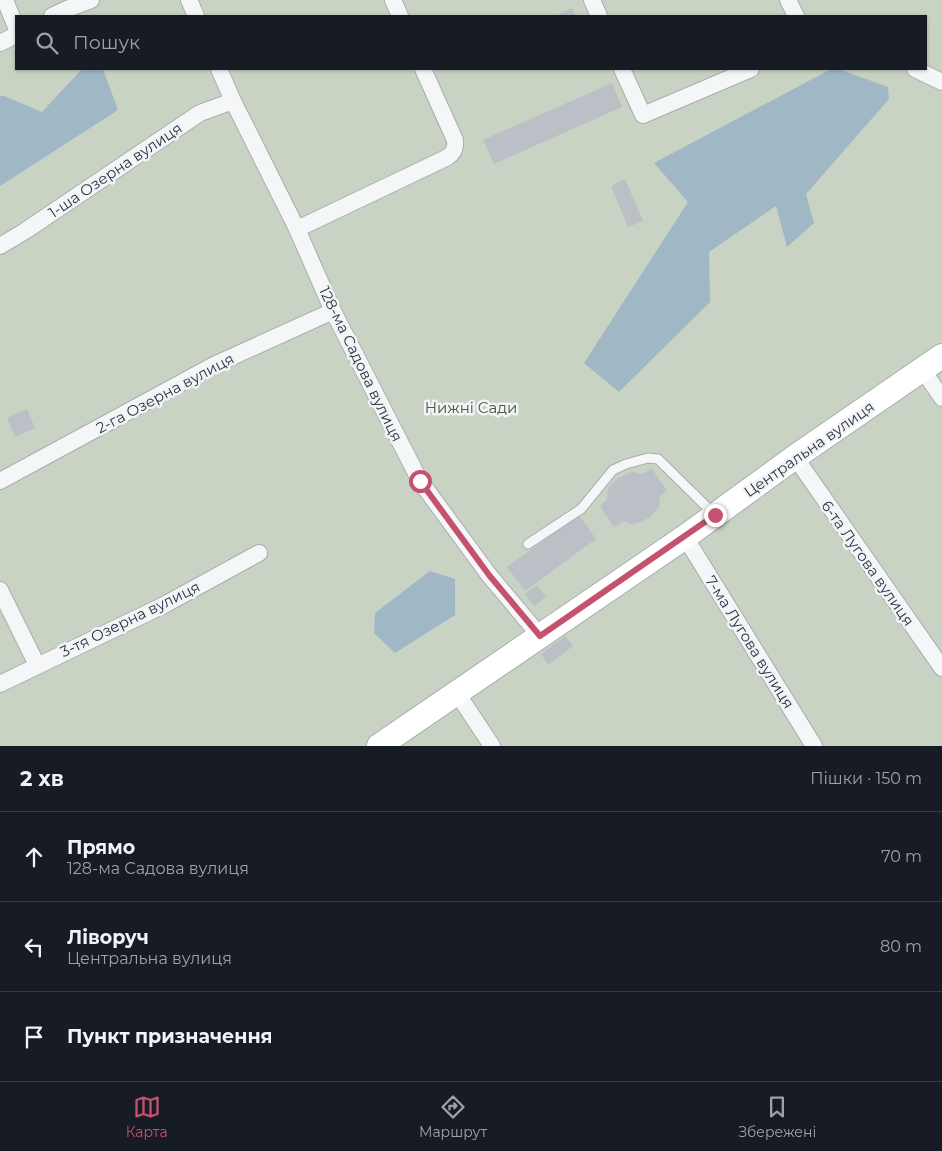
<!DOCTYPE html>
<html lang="uk">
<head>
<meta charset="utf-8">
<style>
	body { margin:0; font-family:Montserrat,sans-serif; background:#242831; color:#f1f3f6 }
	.stop { position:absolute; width:15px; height:15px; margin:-11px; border:4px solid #c4526f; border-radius:50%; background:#fff }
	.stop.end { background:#c4526f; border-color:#fff; box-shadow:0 1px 5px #0008 }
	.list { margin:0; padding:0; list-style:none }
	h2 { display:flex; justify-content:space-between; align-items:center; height:65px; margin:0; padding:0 20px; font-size:21px }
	h2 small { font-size:16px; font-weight:400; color:#9ea1a6 }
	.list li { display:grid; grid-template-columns:32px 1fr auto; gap:15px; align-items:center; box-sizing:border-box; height:90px; padding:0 20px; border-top:1px solid #363941 }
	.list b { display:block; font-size:19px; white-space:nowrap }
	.list p { margin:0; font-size:16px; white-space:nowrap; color:#9ea1a6 }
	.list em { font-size:16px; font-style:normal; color:#9ea1a6 }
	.icon { flex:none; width:28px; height:28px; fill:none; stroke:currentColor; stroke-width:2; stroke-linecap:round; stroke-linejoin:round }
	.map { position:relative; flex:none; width:942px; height:746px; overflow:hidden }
	.search { position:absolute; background:#171b24; box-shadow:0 1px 4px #0004; left:15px; right:15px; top:15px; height:55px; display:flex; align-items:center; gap:12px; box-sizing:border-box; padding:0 18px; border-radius:0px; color:#9ea1a6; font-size:19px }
	.sheet { height:335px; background:#171b24 }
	nav { display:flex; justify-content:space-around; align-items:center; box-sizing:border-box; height:70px; border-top:1px solid #363941; background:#171b24; font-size:14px; color:#9ea1a6 }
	nav a { display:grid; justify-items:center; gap:2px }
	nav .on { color:#c4526f }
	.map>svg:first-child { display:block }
</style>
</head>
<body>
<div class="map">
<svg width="942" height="746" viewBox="0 0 942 746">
	<rect width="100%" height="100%" fill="#e2e6e9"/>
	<path fill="#c9d3c4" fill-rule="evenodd" d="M0,0H942V746H0ZM16,16H926V69H16Z"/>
	<g fill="#a0b7c6">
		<polygon points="82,69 103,69 118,110 0,186 0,96 4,96 42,112"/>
		<polygon points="831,69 839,69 888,87 889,99 806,194 814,223 787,247 776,206 709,252 710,302 619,392 584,363 688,202 654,163"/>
		<polygon points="430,571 455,579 455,615 395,653 374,633 375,613"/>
	</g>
	<g fill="#bac0c6">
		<polygon points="572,8 576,16 557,16 557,15"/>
		<polygon points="612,83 622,107 494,164 483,140"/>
		<polygon points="625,179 643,221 628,227 611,186"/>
		<polygon points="27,409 35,428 15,437 7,418"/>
		<polygon points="652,469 667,491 660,496 659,507 649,518 632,525 624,521 614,527 600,506 607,500 608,488 616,479 632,472 642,474"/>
		<polygon points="579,515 596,539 525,591 507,567"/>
		<polygon points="537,585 546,597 534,606 525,594"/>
		<polygon points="565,636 573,646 548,665 541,654"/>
	</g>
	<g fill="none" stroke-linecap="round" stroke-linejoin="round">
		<g stroke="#a8adb3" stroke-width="11">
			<polyline id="lane" points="528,544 581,509 613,470 626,464 648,458 658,459 715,515"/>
		</g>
		<g stroke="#a8adb3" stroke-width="18">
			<g id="street">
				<polyline points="5,0 16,27"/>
				<polyline points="189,0 196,16"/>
				<polyline points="393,0 400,16"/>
				<polyline points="592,0 599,16"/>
				<polyline points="788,0 796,16"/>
				<polyline points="52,16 67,9 91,0"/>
				<polyline points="0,43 16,35"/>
				<polyline points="219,69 233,101 297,229 333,311 420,481 489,575 540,636"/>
				<polyline points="622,69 643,115 751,69"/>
				<polyline points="915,69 942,82"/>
				<path d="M297,229L446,158C453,154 456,149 455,140L423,69"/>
				<polyline points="0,246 25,231 200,113 233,101"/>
				<polyline points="922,369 942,398"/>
				<polyline points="795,457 942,668"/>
				<polyline points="0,481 214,365 333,311"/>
				<polyline points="685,537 814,746"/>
				<polyline points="0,590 37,665"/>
				<polyline points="0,684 164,605 259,553"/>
				<polyline points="457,693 492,746"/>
			</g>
		</g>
		<g stroke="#a8adb3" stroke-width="26">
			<polyline id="secondary" points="379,746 685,537 795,457 942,356"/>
		</g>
		<use href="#lane" stroke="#f5f6f8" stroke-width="9"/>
		<use href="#street" stroke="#f5f6f8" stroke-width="16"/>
		<use href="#secondary" stroke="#fff" stroke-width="24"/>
	</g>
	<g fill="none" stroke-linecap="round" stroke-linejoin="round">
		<polyline stroke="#c4526f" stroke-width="6" points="420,481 489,575 540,636 715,515"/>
	</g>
	<g text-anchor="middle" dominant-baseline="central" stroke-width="5" stroke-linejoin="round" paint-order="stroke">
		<g font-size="15" fill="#2c3540" stroke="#f2f4f7">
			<text transform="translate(115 170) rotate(-34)">1-ша Озерна вулиця</text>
			<text transform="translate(361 364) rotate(64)">128-ма Садова вулиця</text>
			<text transform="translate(165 393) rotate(-28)">2-га Озерна вулиця</text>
			<text transform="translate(809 449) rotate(-35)">Центральна вулиця</text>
			<text transform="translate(868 563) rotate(55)">6-та Лугова вулиця</text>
			<text transform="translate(130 619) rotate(-26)">3-тя Озерна вулиця</text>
			<text transform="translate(750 642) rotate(58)">7-ма Лугова вулиця</text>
		</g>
		<g font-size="15" fill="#435b3a" stroke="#f2f4f7">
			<text x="471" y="407">Нижні Сади</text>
		</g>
	</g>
</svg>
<div class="stop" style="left:420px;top:481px"></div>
<div class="stop end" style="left:715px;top:515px"></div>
<div class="search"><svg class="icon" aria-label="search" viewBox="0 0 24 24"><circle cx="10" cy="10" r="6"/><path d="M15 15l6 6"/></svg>Пошук</div>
</div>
<section class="sheet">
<h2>2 хв<small>Пішки · 150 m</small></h2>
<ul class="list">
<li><svg class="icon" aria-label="ahead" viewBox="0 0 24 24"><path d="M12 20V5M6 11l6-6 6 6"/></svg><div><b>Прямо</b><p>128-ма Садова вулиця</p></div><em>70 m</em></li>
<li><svg class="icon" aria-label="left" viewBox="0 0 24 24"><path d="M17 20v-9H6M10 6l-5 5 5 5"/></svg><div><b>Ліворуч</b><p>Центральна вулиця</p></div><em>80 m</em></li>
<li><svg class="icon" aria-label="arrive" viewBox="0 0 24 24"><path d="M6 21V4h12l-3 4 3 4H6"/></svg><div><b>Пункт призначення</b></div></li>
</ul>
</section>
<nav>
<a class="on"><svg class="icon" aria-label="map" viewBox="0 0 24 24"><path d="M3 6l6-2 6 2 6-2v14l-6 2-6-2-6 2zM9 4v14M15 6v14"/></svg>Карта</a>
<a><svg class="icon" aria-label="directions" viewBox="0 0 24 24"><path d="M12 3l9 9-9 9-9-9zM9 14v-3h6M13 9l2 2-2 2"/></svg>Маршрут</a>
<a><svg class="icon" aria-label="saved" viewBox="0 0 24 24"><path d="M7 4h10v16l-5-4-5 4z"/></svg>Збережені</a>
</nav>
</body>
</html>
